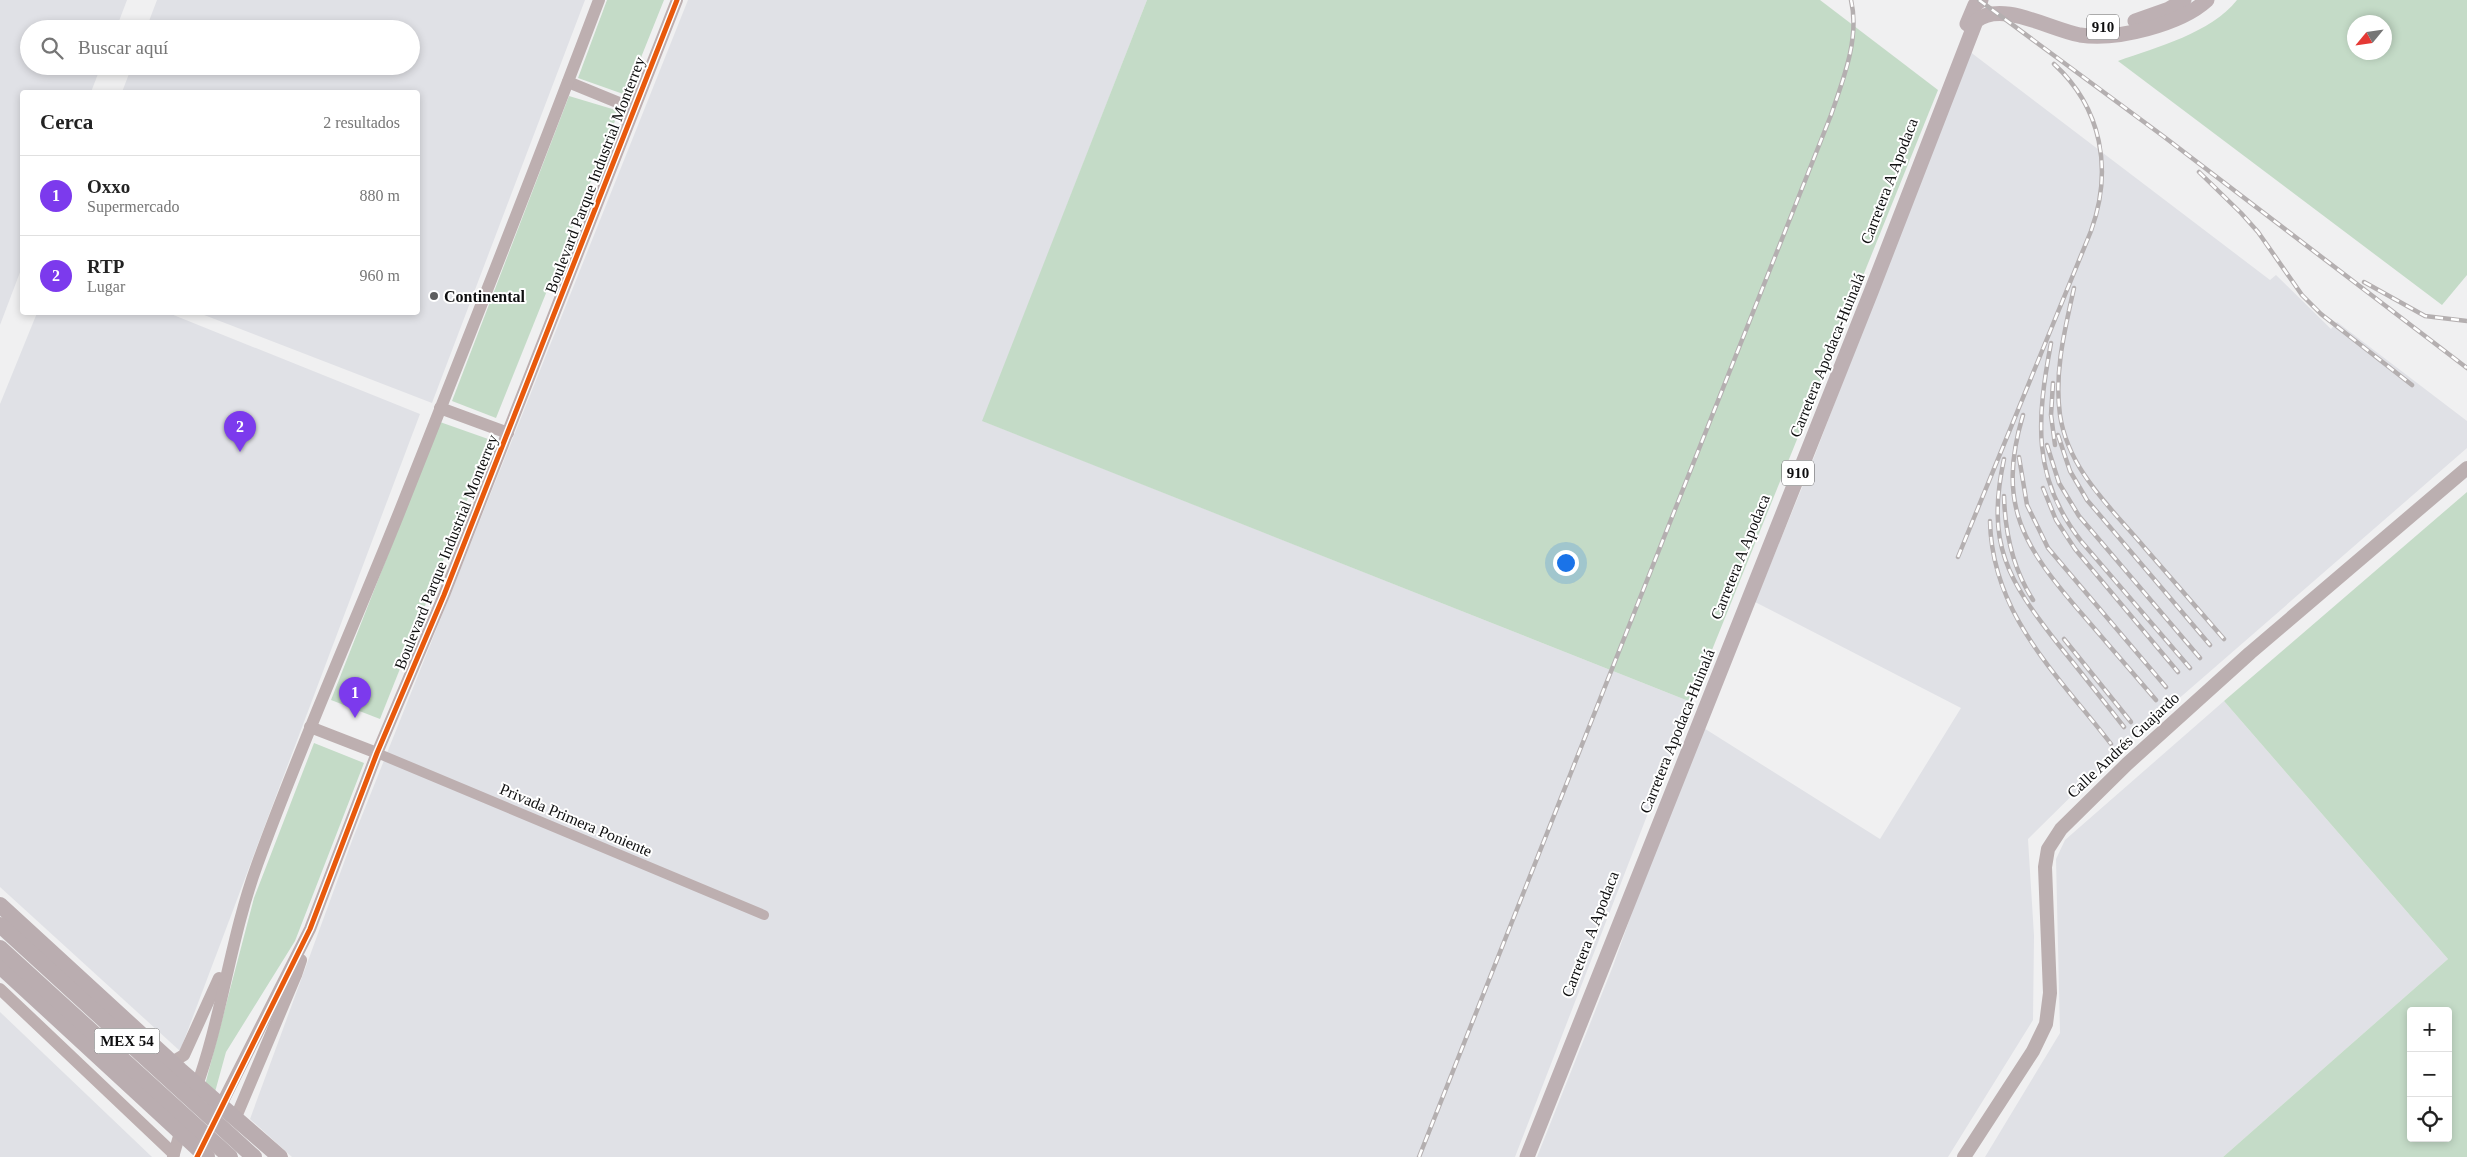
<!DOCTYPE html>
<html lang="es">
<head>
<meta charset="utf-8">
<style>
	body { margin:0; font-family:Georgia,serif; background:#f6f6f6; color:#222 }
	.controls { position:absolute; right:15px; bottom:15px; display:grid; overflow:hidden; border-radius:5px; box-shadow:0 2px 8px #0003 }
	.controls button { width:45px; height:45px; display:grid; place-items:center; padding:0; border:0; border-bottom:1px solid #e0e0e0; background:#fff; color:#222; font:25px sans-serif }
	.compass { position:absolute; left:2347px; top:15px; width:45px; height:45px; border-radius:50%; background:#fff; box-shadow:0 2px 8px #0003; rotate:241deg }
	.you { position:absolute; left:1565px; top:562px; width:18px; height:18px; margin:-12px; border:4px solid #fff; border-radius:50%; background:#1a73e8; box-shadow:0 0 0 8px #1a73e833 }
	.badge { display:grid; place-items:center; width:32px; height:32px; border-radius:50%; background:#7c3aed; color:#fff; font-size:16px; font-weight:700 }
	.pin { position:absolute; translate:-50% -41px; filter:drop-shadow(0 1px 2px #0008) }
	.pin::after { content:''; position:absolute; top:26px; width:18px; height:15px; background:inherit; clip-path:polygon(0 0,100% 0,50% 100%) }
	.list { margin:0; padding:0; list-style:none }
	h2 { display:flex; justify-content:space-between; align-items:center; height:65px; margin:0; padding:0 20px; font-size:21px }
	h2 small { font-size:16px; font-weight:400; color:#767676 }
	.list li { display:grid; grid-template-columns:32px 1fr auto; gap:15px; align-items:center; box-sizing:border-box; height:80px; padding:0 20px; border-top:1px solid #e0e0e0 }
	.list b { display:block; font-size:19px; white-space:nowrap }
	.list p { margin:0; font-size:16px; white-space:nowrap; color:#767676 }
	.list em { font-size:16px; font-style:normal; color:#767676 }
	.icon { flex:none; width:28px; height:28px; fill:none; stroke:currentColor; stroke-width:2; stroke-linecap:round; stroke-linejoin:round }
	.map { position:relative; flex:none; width:2467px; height:1157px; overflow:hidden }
	.search { position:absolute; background:#fff; box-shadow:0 2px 8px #0003; left:20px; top:20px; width:400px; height:55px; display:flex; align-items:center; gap:12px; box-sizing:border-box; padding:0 18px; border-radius:28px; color:#767676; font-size:19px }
	.panel { position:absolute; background:#fff; box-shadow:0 2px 8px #0003; left:20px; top:90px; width:400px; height:225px; border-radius:5px }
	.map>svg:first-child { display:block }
</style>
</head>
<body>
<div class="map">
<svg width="2467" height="1157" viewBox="0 0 2467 1157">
	<rect width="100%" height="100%" fill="#f0f0f1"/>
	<g fill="#e0e1e6">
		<polygon points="0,0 127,0 116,29 29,29 29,66 101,66 91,92 22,92 22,267 0,325"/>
		<polygon points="157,0 585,0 432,403 199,313 418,312 418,92 122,92 132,66 411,66 411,29 146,29"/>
		<polygon points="688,0 1147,0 983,421 1691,702 1515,1157 292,1157 250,1119 353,838"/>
		<polygon points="1969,51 2270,280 2276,275 2331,329 2337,322 2467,421 2467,448 2107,761 2028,839 2034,936 2033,1020 1948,1157 1537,1157 1613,966 1699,725 1880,839 1961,708 1755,602 1808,473"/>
		<polygon points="166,312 420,414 180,1051 0,887 0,404 37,313"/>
		<polygon points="2224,701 2448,959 2223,1157 1985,1157 2060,1033 2056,859 2065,840"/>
		<polygon points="0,1012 152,1157 0,1157"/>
	</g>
	<g fill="#c4dbc7" fill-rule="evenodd">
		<polygon points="607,0 664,0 626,95 578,78"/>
		<polygon points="1147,0 1820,0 1938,90 1691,702 982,421"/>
		<path d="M2237,0H2467V275L2442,305L2118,61C2157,47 2211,33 2237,0ZM2354,22H2384V52H2354Z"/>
		<polygon points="569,96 619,111 496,418 452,401"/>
		<polygon points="440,422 491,440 380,719 331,700"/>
		<path d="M2467,492V1157H2223L2448,959L2224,701ZM2411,1011H2448V1138H2411Z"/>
		<polygon points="314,743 364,763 295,941 226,1052 215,1092 205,1085 254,898"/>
	</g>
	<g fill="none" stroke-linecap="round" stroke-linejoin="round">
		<polyline stroke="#bdafb0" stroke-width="10" points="377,753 764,915"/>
		<g stroke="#bdafb0" stroke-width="12">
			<polyline points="568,82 634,109"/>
			<polyline points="440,408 508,433"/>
			<polyline points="310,727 377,753"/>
			<polyline points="0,989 174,1154"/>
			<polyline points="172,1062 184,1055 219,978"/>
			<path d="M195,1091C222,1018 230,939 257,865C300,746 352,630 399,513C467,342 534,172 599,0"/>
			<polyline points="217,1113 310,929 377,753 444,595 677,0"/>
			<polyline points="236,1117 296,975 301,960"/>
			<polyline points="173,1157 182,1126"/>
		</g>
		<polyline stroke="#bbafb0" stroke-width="14" points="1964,1157 2033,1051 2046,1024 2050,993 2045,867 2048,849 2061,829 2127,764 2250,653 2467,468"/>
		<g stroke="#bdb0b3" stroke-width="15">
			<polyline points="2135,21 2169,9 2184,0"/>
			<polyline points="1967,24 1975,5 1981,0"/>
			<path d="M1527,1157L1871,292L1976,21C2001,0 2049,29 2080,35C2116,41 2181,24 2207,0"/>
		</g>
		<g stroke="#baadb0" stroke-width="16">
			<polyline points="0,905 180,1070 280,1157"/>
			<polyline points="0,966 207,1157"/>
		</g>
		<g stroke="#b4afb0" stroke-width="4.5">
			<g id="rail">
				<polyline points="1979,0 2163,136 2467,368"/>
				<polyline points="2199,172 2241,213 2258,232 2302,295 2321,314 2412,385"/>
				<polyline points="2364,282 2425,316 2467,321"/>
				<path d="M2074,288C2065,329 2054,372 2060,415C2068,469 2110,507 2144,547C2171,578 2197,608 2224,639"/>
				<path d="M2051,343C2037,418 2031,477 2081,541L2190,668"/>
				<polyline points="2053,383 2051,415 2055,445"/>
				<path d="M2023,415C1996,506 2024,547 2082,614C2107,643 2131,671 2156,700"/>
				<polyline points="2058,435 2070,471 2087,500 2210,645"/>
				<polyline points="2047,445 2059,483 2079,516 2200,658"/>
				<polyline points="2019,457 2027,505 2048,548 2166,687"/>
				<path d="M2004,459C1986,544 2007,579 2058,644C2080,671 2102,699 2124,727"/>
				<polyline points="2043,488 2056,520 2075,549 2178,672"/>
				<path d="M2004,496C2005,533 2013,569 2033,600"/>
				<path d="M1990,521C1992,615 2057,674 2111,744"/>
				<path d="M1958,557L2091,231C2113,170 2102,108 2054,64"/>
				<polyline points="2064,639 2131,722"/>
				<path d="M1419,1157L1831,115C1843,80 1860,38 1851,0"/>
			</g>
		</g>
		<use href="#rail" stroke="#fff" stroke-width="2.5" stroke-dasharray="8" stroke-linecap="butt"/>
		<g stroke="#baadb0" stroke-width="16">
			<polyline points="0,925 254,1157"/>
			<polyline points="0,948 230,1157"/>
		</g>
		<g stroke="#fff" stroke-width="8">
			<polyline id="cycleway" points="197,1157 310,929 377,753 444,595 677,0"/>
		</g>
		<use href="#cycleway" stroke="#e8590c" stroke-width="5"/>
	</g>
	<circle fill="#5d5d5e" stroke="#fff" stroke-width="2" cx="434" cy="296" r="5"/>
	<g text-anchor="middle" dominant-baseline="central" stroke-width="4" stroke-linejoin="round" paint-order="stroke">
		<g fill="#fff" stroke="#565657" stroke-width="1">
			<rect x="2087" y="14.5" width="32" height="25" rx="4"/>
			<rect x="1782" y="460.5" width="32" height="25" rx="4"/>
			<rect x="94.5" y="1028.5" width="65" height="25" rx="4"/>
		</g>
		<g font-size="15" font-weight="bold" fill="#0e0e0f">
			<text x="2103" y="27">910</text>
			<text x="1798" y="473">910</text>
			<text x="127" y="1041">MEX 54</text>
		</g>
		<g font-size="16" fill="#0e0e0f" stroke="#fff">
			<text transform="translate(595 175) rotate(-69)">Boulevard Parque Industrial Monterrey</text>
			<text transform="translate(1889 181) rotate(-69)">Carretera A Apodaca</text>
			<text transform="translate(1827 355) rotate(-68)">Carretera Apodaca-Huinalá</text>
			<text transform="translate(446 552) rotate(-68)">Boulevard Parque Industrial Monterrey</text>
			<text transform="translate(1740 557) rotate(-68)">Carretera A Apodaca</text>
			<text transform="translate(1677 731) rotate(-68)">Carretera Apodaca-Huinalá</text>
			<text transform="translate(2123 745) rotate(-43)">Calle Andrés Guajardo</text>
			<text transform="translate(576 820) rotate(23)">Privada Primera Poniente</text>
			<text transform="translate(1590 934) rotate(-69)">Carretera A Apodaca</text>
		</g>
		<g font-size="16" font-weight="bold" fill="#0e0e0f" stroke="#fff" text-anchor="start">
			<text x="444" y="296">Continental</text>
		</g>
	</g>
</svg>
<div class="controls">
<button>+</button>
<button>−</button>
<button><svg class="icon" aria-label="locate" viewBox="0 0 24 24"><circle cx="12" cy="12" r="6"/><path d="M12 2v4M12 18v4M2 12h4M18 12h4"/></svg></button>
</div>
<svg class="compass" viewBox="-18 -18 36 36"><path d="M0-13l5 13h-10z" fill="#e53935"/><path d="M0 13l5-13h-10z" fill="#767676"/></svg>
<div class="you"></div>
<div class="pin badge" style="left:355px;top:718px">1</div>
<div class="pin badge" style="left:240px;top:452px">2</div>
<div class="search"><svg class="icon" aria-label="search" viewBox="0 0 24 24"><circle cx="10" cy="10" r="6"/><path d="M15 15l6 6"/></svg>Buscar aquí</div>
<section class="panel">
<h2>Cerca<small>2 resultados</small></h2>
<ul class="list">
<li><span class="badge">1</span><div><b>Oxxo</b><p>Supermercado</p></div><em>880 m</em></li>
<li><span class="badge">2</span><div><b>RTP</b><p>Lugar</p></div><em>960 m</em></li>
</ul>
</section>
</div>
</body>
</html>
